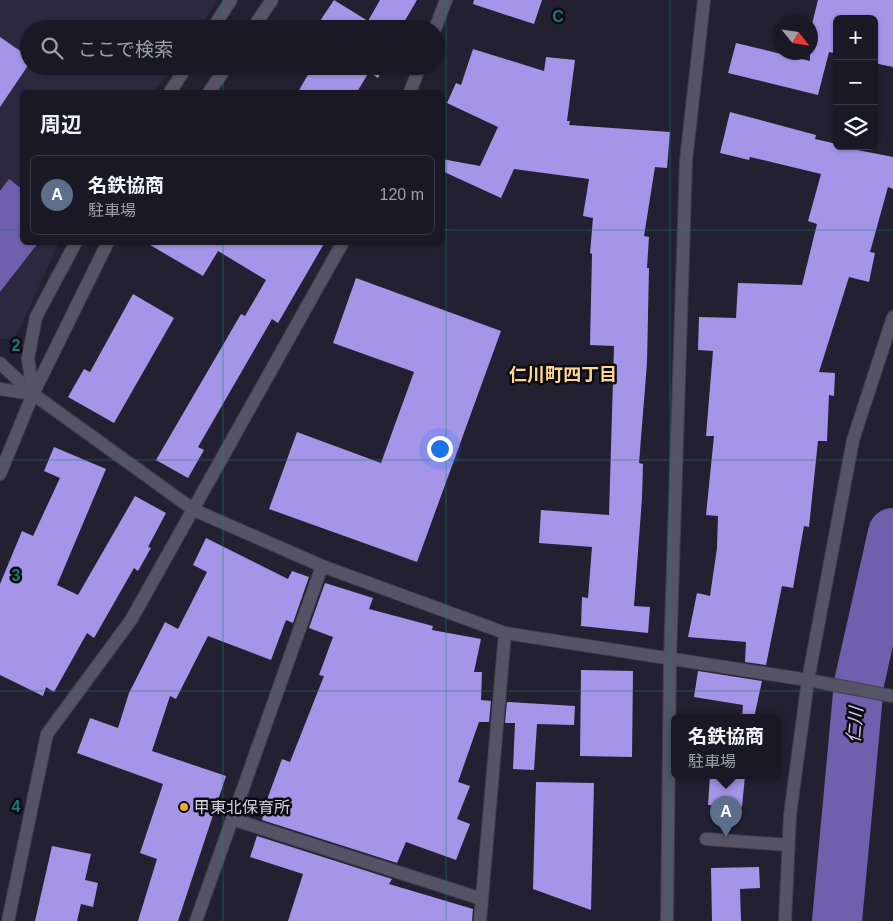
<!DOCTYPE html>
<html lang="ja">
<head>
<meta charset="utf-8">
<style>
	body { margin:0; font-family:Arial,"Noto Sans JP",sans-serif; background:#272532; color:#f1f3f6 }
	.controls { position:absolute; right:15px; top:15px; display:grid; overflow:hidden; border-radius:8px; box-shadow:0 1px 4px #0004 }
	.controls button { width:45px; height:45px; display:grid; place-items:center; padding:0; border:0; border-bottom:1px solid #383742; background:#1a1825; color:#f1f3f6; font:25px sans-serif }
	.compass { position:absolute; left:773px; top:15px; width:45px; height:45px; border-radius:50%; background:#1a1825; box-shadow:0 1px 4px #0004; rotate:120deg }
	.you { position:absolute; left:439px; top:448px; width:18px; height:18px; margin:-12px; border:4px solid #fff; border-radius:50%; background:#1a73e8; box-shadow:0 0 0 8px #1a73e833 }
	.badge { display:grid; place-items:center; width:32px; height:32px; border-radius:50%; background:#1a73e8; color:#fff; font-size:16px; font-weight:700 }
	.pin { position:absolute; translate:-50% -41px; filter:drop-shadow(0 1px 2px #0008) }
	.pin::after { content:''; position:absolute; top:26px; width:18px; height:15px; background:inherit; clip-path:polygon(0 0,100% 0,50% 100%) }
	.popup { position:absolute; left:671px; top:714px; width:110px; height:65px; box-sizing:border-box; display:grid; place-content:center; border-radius:8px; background:#1a1825; filter:drop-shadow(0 1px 4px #0005); font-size:16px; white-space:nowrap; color:#9fa0a7 }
	.popup b { font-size:19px; color:#f1f3f6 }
	.popup::after { content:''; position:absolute; left:50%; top:100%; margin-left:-10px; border:10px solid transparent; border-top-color:#1a1825 }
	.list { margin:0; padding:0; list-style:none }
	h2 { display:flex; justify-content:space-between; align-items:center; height:65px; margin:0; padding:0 20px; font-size:21px }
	h2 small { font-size:16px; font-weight:400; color:#9fa0a7 }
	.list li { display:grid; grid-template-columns:32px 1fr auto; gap:15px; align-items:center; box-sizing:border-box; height:80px; margin:0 10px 10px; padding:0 10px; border:1px solid #383742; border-radius:8px }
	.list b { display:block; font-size:19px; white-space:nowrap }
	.list p { margin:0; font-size:16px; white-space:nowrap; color:#9fa0a7 }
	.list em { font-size:16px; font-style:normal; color:#9fa0a7 }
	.icon { flex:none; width:28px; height:28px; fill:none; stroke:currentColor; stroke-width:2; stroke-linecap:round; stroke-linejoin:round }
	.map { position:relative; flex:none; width:893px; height:921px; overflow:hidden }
	.search { position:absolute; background:#1a1825; box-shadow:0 1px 4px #0004; left:20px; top:20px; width:425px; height:55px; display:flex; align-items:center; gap:12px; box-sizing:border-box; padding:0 18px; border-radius:28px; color:#9fa0a7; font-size:19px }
	.panel { position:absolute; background:#1a1825; box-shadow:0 1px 4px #0004; left:20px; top:90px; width:425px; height:155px; border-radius:8px }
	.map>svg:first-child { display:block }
</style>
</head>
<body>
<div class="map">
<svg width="893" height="921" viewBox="0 0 893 921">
	<rect width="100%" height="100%" fill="#232031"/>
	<polygon fill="#2c2840" points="0,0 218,0 198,29 29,29 29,66 173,66 155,92 22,92 22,242 59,243 15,339 0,339"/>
	<polygon fill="#705fad" points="9,179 22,189 22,242 38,243 0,292 0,191"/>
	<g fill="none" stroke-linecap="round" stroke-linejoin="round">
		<polyline stroke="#705fad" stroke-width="50" points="837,921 859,683 893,533"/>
	</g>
	<g fill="#a595e9">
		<polygon points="334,0 368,21 380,0 417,0 400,29 326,29 327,26 320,21"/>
		<polygon points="474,0 542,0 534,24 473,4"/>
		<polygon points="818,0 893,0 893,67 874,63 874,19 837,19 837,54 829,52 818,95 728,73 736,43 810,61 810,32"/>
		<polygon points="0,37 29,57 29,64 0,107"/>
		<polygon points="473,49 544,71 546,57 575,60 567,121 570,121 569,125 670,132 667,168 655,167 644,236 649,237 647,268 649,268 647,363 639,463 643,464 642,498 634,606 650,607 648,633 581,626 582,597 588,598 592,547 539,543 541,510 609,515 614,346 590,345 592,254 590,253 593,218 583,216 589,179 514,169 501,198 442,171 442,159 480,166 498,127 447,103 456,83 461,85"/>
		<polygon points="313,66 384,66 378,78 369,72 357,92 298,92"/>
		<polygon points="730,112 816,135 815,139 837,144 837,146 893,157 893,189 888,187 870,252 875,253 869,282 849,277 819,372 835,373 834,396 829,395 827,441 818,441 809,527 804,526 793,588 782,586 766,665 745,662 746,642 688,637 697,593 710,596 717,548 718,516 706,515 714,436 706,436 713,351 698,350 699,317 736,318 738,283 802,285 817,224 808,221 821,174 750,157 749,160 720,153"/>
		<polygon points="145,242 325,242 278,323 272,319 198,447 204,450 188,478 156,460 241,314 245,316 266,280 218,251 203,276"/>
		<polygon points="356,278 501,331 417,562 269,509 297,432 381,463 414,372 333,343"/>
		<polygon points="133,294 174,318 114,423 68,397 84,369 90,372"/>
		<polygon points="54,447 106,469 57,585 78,595 135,496 166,513 148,547 151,548 138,571 134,568 94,638 87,633 54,692 46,687 43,696 0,675 0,584 22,531 33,536 60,478 44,471"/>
		<polygon points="206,538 288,579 292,571 309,577 293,623 286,620 271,660 208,636 176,699 170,696 152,751 226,776 178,921 138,921 157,859 140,853 163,784 77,753 90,718 118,728 129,693 165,622 178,629 207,572 193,565"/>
		<polygon points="325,583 373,598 369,609 433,626 432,630 481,639 474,672 482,672 481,700 491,701 489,722 479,722 458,782 470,786 457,819 470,824 456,860 406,842 397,863 262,820 265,805 282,759 290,762 324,676 319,675 333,637 309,628"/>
		<polygon points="581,670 633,671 632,757 580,756"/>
		<polygon points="698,671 762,681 754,718 742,718 743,705 694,697"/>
		<polygon points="507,702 575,706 574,725 537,724 534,770 513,769 515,723 505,723"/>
		<polygon points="710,776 745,776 742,807 708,805"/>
		<polygon points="536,782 594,783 591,910 533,889"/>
		<polygon points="257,836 392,879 389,884 473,909 472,921 288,921 303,874 250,857"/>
		<polygon points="52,846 91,854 85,880 98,883 93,907 81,904 77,921 35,921"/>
		<polygon points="759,867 760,888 740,889 741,921 712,921 711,868"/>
	</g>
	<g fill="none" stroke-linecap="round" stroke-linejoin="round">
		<g stroke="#403e4c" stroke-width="14">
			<g id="minor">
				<polyline points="212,29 231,0"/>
				<polyline points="252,29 272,0"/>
				<polyline points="435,29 446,0"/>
				<polyline points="170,92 187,66"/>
				<polyline points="209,92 227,66"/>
				<polyline points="410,92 420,66"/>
				<polyline points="0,363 33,394 194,510 322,566 505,633 808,680 893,696"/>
				<polyline points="0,389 33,394"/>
				<polyline points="33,394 28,358 36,317 76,242"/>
				<polyline points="0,474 33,394 108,242"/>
				<polyline points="232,819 482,899"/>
				<polyline points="706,839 788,845"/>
				<polyline points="8,921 47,734 131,620 343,242"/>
				<polyline points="196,921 322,566"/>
				<polyline points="480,921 505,633"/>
				<polyline points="667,921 670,658 686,161 704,0"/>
				<polyline points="785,921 790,815 808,680 853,440 893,317"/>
			</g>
		</g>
		<use href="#minor" stroke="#565367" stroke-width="12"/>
	</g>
	<path fill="none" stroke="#197b74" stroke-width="1" stroke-opacity="0.55" d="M223,0V29M446,0V921M670,0V921M223,66V92M0,230H22M442,230H893M223,242V921M0,460H893M0,691H893"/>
	<circle fill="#e5ad36" stroke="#0c0b12" stroke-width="2" cx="184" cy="807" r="5"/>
	<g text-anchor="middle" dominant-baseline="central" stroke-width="5" stroke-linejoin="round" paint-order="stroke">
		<g font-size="16" fill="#d5d3df" stroke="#0c0b12" text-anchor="start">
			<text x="194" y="807">甲東北保育所</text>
		</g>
		<g font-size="18" font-weight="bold" fill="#fed68f" stroke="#0c0b12">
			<text x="563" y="375">仁川町四丁目</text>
		</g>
		<g font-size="18" font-style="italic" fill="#d0c9f5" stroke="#0c0b12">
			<text transform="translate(855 725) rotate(-85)">仁川</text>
		</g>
	</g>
	<g font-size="16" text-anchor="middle" font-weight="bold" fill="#197b74" stroke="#0c0b12" stroke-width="5" stroke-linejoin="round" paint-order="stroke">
		<text x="558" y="22">C</text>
		<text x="16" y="351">2</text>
		<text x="16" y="581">3</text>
		<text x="16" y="812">4</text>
	</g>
</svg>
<div class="controls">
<button>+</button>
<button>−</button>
<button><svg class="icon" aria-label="layers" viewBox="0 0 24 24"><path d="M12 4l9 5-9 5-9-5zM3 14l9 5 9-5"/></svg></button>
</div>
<svg class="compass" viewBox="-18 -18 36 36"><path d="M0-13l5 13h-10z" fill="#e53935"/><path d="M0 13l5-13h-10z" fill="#9fa0a7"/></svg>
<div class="you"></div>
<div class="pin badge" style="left:726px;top:837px;background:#5c6f8a">A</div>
<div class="popup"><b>名鉄協商</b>駐車場</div>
<div class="search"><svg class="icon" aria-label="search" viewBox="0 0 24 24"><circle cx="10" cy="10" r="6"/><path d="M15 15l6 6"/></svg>ここで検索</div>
<section class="panel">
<h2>周辺<small></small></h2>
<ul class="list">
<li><span class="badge" style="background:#5c6f8a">A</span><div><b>名鉄協商</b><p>駐車場</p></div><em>120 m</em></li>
</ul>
</section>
</div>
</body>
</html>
